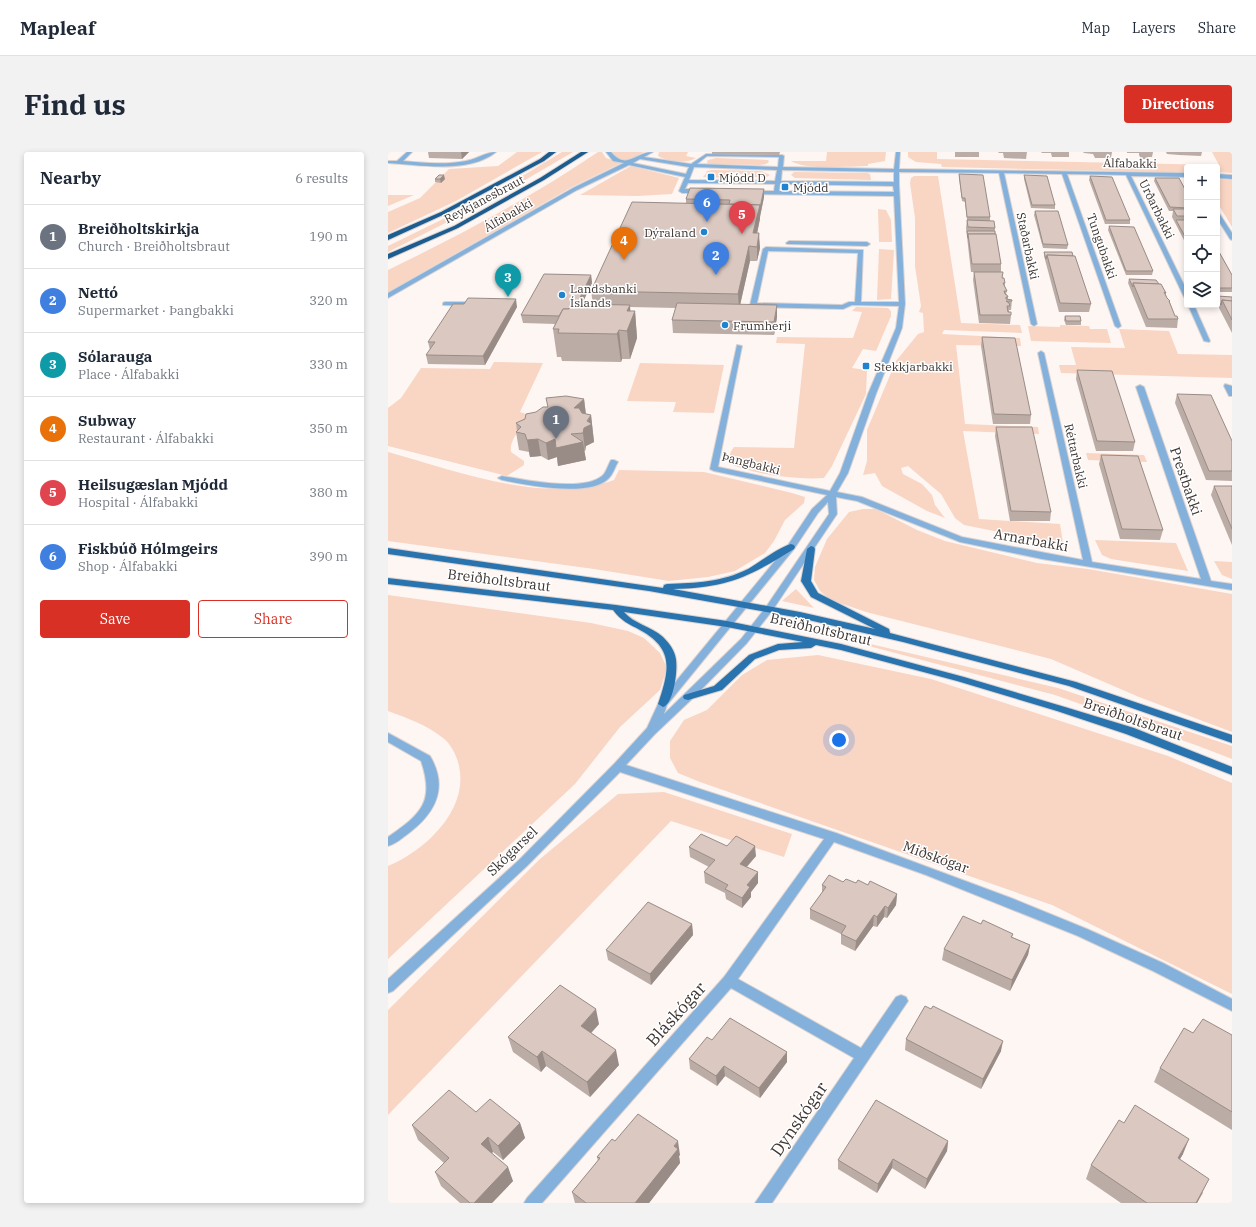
<!DOCTYPE html>
<html lang="en">
<head>
<meta charset="utf-8">
<style>
	body { margin:0; font-family:"IBM Plex Serif",serif; background:#f2f2f3; color:#1f2937 }
	.controls { position:absolute; right:12px; top:12px; display:grid; overflow:hidden; border-radius:4px; box-shadow:0 2px 6px #0003 }
	.controls button { width:36px; height:36px; display:grid; place-items:center; padding:0; border:0; border-bottom:1px solid #e0e1e3; background:#fff; color:#1f2937; font:20px sans-serif }
	.you { position:absolute; left:451px; top:588px; width:14px; height:14px; margin:-10px; border:3px solid #fff; border-radius:50%; background:#1a73e8; box-shadow:0 0 0 6px #1a73e833 }
	.badge { display:grid; place-items:center; width:26px; height:26px; border-radius:50%; background:#d93025; color:#fff; font-size:13px; font-weight:700 }
	.pin { position:absolute; translate:-50% -33px; filter:drop-shadow(0 1px 2px #0008) }
	.pin::after { content:''; position:absolute; top:21px; width:14px; height:12px; background:inherit; clip-path:polygon(0 0,100% 0,50% 100%) }
	.list { margin:0; padding:0; list-style:none }
	h2 { display:flex; justify-content:space-between; align-items:center; height:52px; margin:0; padding:0 16px; font-size:17px }
	h2 small { font-size:13px; font-weight:400; color:#747a83 }
	.list li { display:grid; grid-template-columns:26px 1fr auto; gap:12px; align-items:center; box-sizing:border-box; height:64px; padding:0 16px; border-top:1px solid #e0e1e3 }
	.list b { display:block; font-size:15px; white-space:nowrap }
	.list p { margin:0; font-size:13px; white-space:nowrap; color:#747a83 }
	.list em { font-size:13px; font-style:normal; color:#747a83 }
	.actions { display:flex; gap:8px; padding:12px 16px }
	.actions a { flex:1; padding:9px 0; border:1px solid #d93025; border-radius:4px; text-align:center; font-size:14px; color:#d93025 }
	.actions .main { background:#d93025; color:#fff }
	.icon { flex:none; width:22px; height:22px; fill:none; stroke:currentColor; stroke-width:2; stroke-linecap:round; stroke-linejoin:round }
	.map { position:relative; flex:none; width:844px; height:1051px; overflow:hidden; border-radius:4px }
	header { display:flex; align-items:center; gap:24px; box-sizing:border-box; height:56px; padding:0 20px; background:#fff; border-bottom:1px solid #e0e1e3 }
	header strong { font-size:19px }
	nav { display:flex; gap:22px; margin-inline-start:auto; font-size:14px }
	.intro { display:flex; align-items:center; justify-content:space-between; box-sizing:border-box; height:96px; padding:0 24px }
	h1 { margin:0; font-size:28px }
	.button { padding:10px 18px; border-radius:4px; background:#d93025; color:#fff; font-size:14px; font-weight:700 }
	main { display:flex; gap:24px; padding:0 24px }
	aside { flex:1; background:#fff; border-radius:4px; box-shadow:0 2px 6px #0003 }
	.map>svg:first-child { display:block }
</style>
</head>
<body>
<header>
<strong>Mapleaf</strong>
<nav><a>Map</a><a>Layers</a><a>Share</a></nav>
</header>
<div class="intro"><h1>Find us</h1><a class="button">Directions</a></div>
<main>
<aside>
<h2>Nearby<small>6 results</small></h2>
<ul class="list">
<li><span class="badge" style="background:#6b7280">1</span><div><b>Breiðholtskirkja</b><p>Church · Breiðholtsbraut</p></div><em>190 m</em></li>
<li><span class="badge" style="background:#3f7fe0">2</span><div><b>Nettó</b><p>Supermarket · Þangbakki</p></div><em>320 m</em></li>
<li><span class="badge" style="background:#0f9aa8">3</span><div><b>Sólarauga</b><p>Place · Álfabakki</p></div><em>330 m</em></li>
<li><span class="badge" style="background:#e8710a">4</span><div><b>Subway</b><p>Restaurant · Álfabakki</p></div><em>350 m</em></li>
<li><span class="badge" style="background:#e0444e">5</span><div><b>Heilsugæslan Mjódd</b><p>Hospital · Álfabakki</p></div><em>380 m</em></li>
<li><span class="badge" style="background:#3f7fe0">6</span><div><b>Fiskbúð Hólmgeirs</b><p>Shop · Álfabakki</p></div><em>390 m</em></li>
</ul>
<div class="actions"><a class="main">Save</a><a>Share</a></div>
</aside>
<div class="map">
<svg width="844" height="1051" viewBox="0 0 844 1051">
	<rect width="100%" height="100%" fill="#fdf6f3"/>
	<g fill="#f9d5c4">
		<polygon points="129,0 154,0 68,49 0,81 0,60 32,46 61,17 110,14"/>
		<polygon points="174,0 185,0 103,48 0,100 0,94 100,45"/>
		<path d="M210,0H214L218,6L233,11L186,34L0,140V118C72,83 144,45 210,0Z"/>
		<polygon points="224,0 256,0 239,9 227,5"/>
		<path d="M271,0H300L298,4L308,6C298,12 280,10 270,4Z"/>
		<path d="M439,0H498L497,9L480,12V14C460,14 420,19 403,9H438Z"/>
		<polygon points="520,0 549,0 549,7 831,13 824,0 844,0 844,21 829,20 829,15 799,15 799,20 772,20 554,15 553,12 528,10 520,5"/>
		<polygon points="328,6 380,8 381,10 378,12 372,13 320,12 319,10 320,8"/>
		<polygon points="243,14 291,26 284,42 249,44 192,43"/>
		<polygon points="325,18 373,19 382,23 379,25 352,25 355,23 347,20 337,23 343,26 315,25 319,20 318,19"/>
		<polygon points="406,20 479,21 482,22 483,28 407,26 403,23"/>
		<polygon points="526,24 550,24 573,171 632,173 634,181 556,178 554,182 632,186 633,194 568,193 577,272 650,275 651,282 575,279 591,367 672,372 675,391 642,386 576,373 567,366 553,342 520,314 513,316 515,322 534,332 544,343 547,353 557,366 539,359 494,334 487,321 475,323 479,309 479,278 508,209 530,182 536,180 535,161 531,160 533,154 527,114 527,66 522,31 523,26"/>
		<polygon points="829,27 844,28 844,75 829,50"/>
		<polygon points="0,43 26,43 0,54"/>
		<polygon points="490,57 498,58 503,68 504,90 491,90"/>
		<polygon points="491,97 506,98 503,147 489,148"/>
		<path d="M468,155L500,156L503,159V164L488,199L475,197L464,216L479,218L478,242L444,314L436,326C409,328 368,323 343,312C340,305 342,300 346,295L406,296L417,192L388,191L389,185L465,186L474,160L464,159Z"/>
		<polygon points="672,173 701,174 702,177 719,177 723,191 643,189 640,174 672,175"/>
		<polygon points="731,177 781,179 790,202 844,203 844,226 673,221 671,213 688,213 683,195 737,196"/>
		<path d="M106,210L155,211L132,260L144,264C136,273 121,286 123,300L136,309V313L119,324L0,294V256L13,246L33,216L102,217Z"/>
		<polygon points="252,211 336,213 326,261 285,260 288,250 239,249"/>
		<path d="M0,300C68,319 157,353 226,328L231,318L316,320L404,341L417,345L416,351L397,368L386,389L377,401L347,419L320,425L281,429L206,417L0,389Z"/>
		<polygon points="698,301 756,303 759,310 700,308"/>
		<polygon points="475,357 488,357 529,378 557,389 649,411 700,417 844,442 844,580 751,545 663,507 478,460 443,448 432,439 426,428 427,415 439,387 461,360"/>
		<polygon points="707,388 788,391 800,419 723,407 714,403"/>
		<polygon points="826,409 844,410 844,427 834,423"/>
		<polygon points="408,437 426,456 394,449"/>
		<path d="M0,443L203,471L240,479L256,486L272,501L279,516L272,538L232,575L187,632L0,807V714C37,699 81,658 71,614C69,604 63,592 55,586C39,573 19,566 0,559Z"/>
		<polygon points="397,472 670,536 844,594 844,607 813,595 667,543"/>
		<polygon points="430,503 543,527 780,604 844,631 844,842 664,753 312,630 290,621 282,606 282,589 296,568 319,558 354,523 379,508"/>
		<polygon points="276,640 404,682 396,705 283,669 0,963 0,858 152,707 230,642"/>
	</g>
	<g fill="none" stroke-linecap="round" stroke-linejoin="round">
		<g stroke="#dad3d0" stroke-width="2">
			<g id="minor">
				<path d="M19,0H24L15,9C36,11 57,13 78,9C89,7 98,0 108,0C81,22 32,13 0,11V9H9Z"/>
				<path d="M218,0H223C239,19 247,0 265,0L256,5L303,12L318,2L394,3L396,4L395,15L506,17L508,0H512L511,17L799,21V25L743,24L799,139V147L796,145L738,23L679,22L733,174L730,176L727,174L674,22L616,21L649,172L646,174L643,172L611,21L511,20V32L517,152L514,176L488,242L460,321L449,340L474,345L574,385L695,408L650,201L653,199L656,201L704,410L813,427L748,235L752,233L756,235L823,429L844,432V438L654,407L572,390L469,349L448,345L449,362L384,459L359,491L304,547L267,582L238,613L448,681L623,746L699,777L775,811L844,847V859L765,819L690,784L538,723L446,690L350,827L473,896L508,845L513,843L518,845L520,849L384,1051H367L466,906L343,836L154,1051H136L139,1046L336,825L436,687L232,620L139,714L5,839L0,841V827L131,708L226,612L259,576L271,550L400,393L424,357L439,343L326,319L322,317L349,193L354,194L330,315L442,339L452,321L480,242L508,176L511,154L464,153L455,157L365,155L362,153L375,97L378,95L475,98L473,150H511L506,44L363,42L360,40L361,39H386L387,32L300,31L297,37H315L318,39L315,41H294L291,39L297,25L241,13L189,38L0,146V141L185,36L236,11L225,9ZM319,4L391,5L390,15L309,12ZM252,7L301,15L298,22L245,11ZM306,15L389,18L387,29L301,28ZM394,18L506,20V30L393,29ZM392,32L505,34L506,40L391,39ZM380,99L470,101L467,150H461L454,153L369,151ZM440,350L441,362L378,455L353,487L276,562L279,553L406,397L430,361Z"/>
				<polygon points="829,22 844,23 844,27 829,26"/>
				<polygon points="829,60 831,61 844,81 844,88 842,87 829,66"/>
				<polygon points="401,89 479,90 482,92 479,94 399,92 398,91"/>
				<polygon points="57,150 89,150 92,152 89,154 55,153 55,151"/>
				<polygon points="800,153 806,153 822,189 821,190 816,189"/>
				<polygon points="837,232 844,234 844,244 841,244 836,234"/>
				<path d="M223,308H226L230,310C227,315 225,322 221,326C203,346 138,333 114,328L110,326L114,324C137,328 195,340 214,324C218,321 220,313 223,308Z"/>
				<path d="M0,581L42,604C61,636 47,661 21,681C14,686 8,692 0,694V685C33,662 47,650 33,609L0,590Z"/>
			</g>
		</g>
		<g stroke="#dad3d0" stroke-width="2">
			<g id="major">
				<path d="M403,392L406,393L407,395L406,397C361,425 339,436 285,437L412,460L487,477L423,445L413,429L419,397L423,394L426,395L427,397L423,429L430,441L501,477L502,481L688,530L844,583V591L681,534L515,490L412,466L261,439L0,402V396L275,436L276,433L279,432C308,431 334,430 360,417C372,410 391,395 403,392Z"/>
				<path d="M0,426L228,453L339,469L453,492L576,525L677,555L746,576L844,615V623L738,582L669,559L569,529L453,498L428,493L423,496L391,498L367,507L334,538L300,548L296,547L295,545L296,543L326,534L361,503L390,492L415,490L339,475L236,460C246,472 263,474 275,485C280,490 285,496 287,503C291,514 286,552 275,555L270,552C281,519 287,497 252,478C241,472 233,469 225,458L0,432Z"/>
			</g>
		</g>
		<g stroke="#dad3d0" stroke-width="2">
			<g id="highway">
				<polygon points="161,0 168,0 156,9 57,62 0,88 0,83 53,60 152,7"/>
				<polygon points="193,0 200,0 156,28 70,76 0,107 0,102 66,74 152,26"/>
			</g>
		</g>
		<use href="#minor" fill="#84b1dc" fill-rule="evenodd"/>
		<use href="#major" fill="#2973af" fill-rule="evenodd"/>
		<use href="#highway" fill="#1c5c8f" fill-rule="evenodd"/>
	</g>
	<g fill="#bbaca6">
		<polygon points="40,0 81,0 74,7 41,6"/>
		<polygon points="324,0 392,0 391,3 324,2"/>
		<rect x="567" y="0" width="24" height="5"/>
		<polygon points="610,0 639,0 638,7 616,6 615,1 611,1"/>
		<polygon points="653,0 681,0 681,5 664,5 663,1 654,1"/>
		<polygon points="695,0 724,0 723,6 707,6 705,2 696,1"/>
		<polygon points="739,0 765,0 764,5 760,5 760,7 753,7 751,3 751,1 739,1"/>
		<polygon points="778,0 814,0 813,4 791,3 779,2"/>
		<polygon points="571,22 602,65 602,68 607,76 607,79 613,112 613,120 614,126 617,131 617,135 619,139 618,142 620,145 620,147 624,148 623,158 621,158 621,160 623,163 622,172 591,171 585,128 586,120 583,120 578,76 579,68 577,50 574,49 571,26"/>
		<polygon points="636,23 667,53 667,57 643,56 636,27"/>
		<polygon points="702,24 742,68 742,72 717,72 701,28"/>
		<polygon points="767,26 799,41 799,94 784,65 785,59 781,59 766,29"/>
		<polygon points="47,27 57,27 53,31 47,30"/>
		<polygon points="376,37 376,45 369,81 372,96 369,109 362,109 352,152 389,165 386,183 285,181 284,168 288,156 242,155 242,159 247,159 249,186 242,207 234,207 233,210 174,209 173,205 169,205 165,177 167,172 135,171 133,163 203,123 204,131 194,152 205,152 203,139 298,51 298,47"/>
		<polygon points="647,59 680,93 679,97 655,96 646,63"/>
		<polygon points="721,74 765,119 764,123 738,123 720,78"/>
		<polygon points="829,88 831,92 830,98 844,123 844,140 829,140"/>
		<polygon points="656,100 685,104 703,152 701,160 671,160 656,104"/>
		<polygon points="741,127 771,132 778,141 778,143 779,146 782,149 782,151 787,164 790,167 789,176 758,175 740,131"/>
		<polygon points="829,144 844,145 844,181 829,152"/>
		<polygon points="129,155 97,213 40,212 38,203 42,198 40,190"/>
		<polygon points="677,164 693,169 693,173 678,173 676,168"/>
		<polygon points="594,185 643,263 642,272 605,272 593,194"/>
		<polygon points="689,218 747,290 745,299 708,299 688,227"/>
		<polygon points="789,242 844,289 844,329 818,328 787,251"/>
		<polygon points="196,247 198,262 203,263 206,290 198,294 197,299 196,299 198,308 170,314 169,305 160,308 153,304 142,305 141,300 131,298 128,280 129,279 128,271 137,267 148,260 160,255"/>
		<polygon points="608,275 663,360 662,369 622,369 607,284"/>
		<polygon points="713,303 775,378 772,388 732,387 711,312"/>
		<polygon points="826,334 844,334 844,393 823,343"/>
		<polygon points="339,694 368,704 359,715 370,731 363,740 363,745 354,756 338,747 337,741 317,731 316,720 321,715 302,705 301,695"/>
		<polygon points="455,730 468,731 480,733 509,742 508,753 499,766 496,765 489,775 485,774 467,799 453,792 453,782 422,767 422,757 434,741 434,733"/>
		<polygon points="304,772 305,783 263,833 220,808 218,798"/>
		<polygon points="593,772 625,782 624,785 642,793 640,803 622,839 554,808 556,797"/>
		<polygon points="543,857 613,899 593,937 517,898 518,887"/>
		<polygon points="211,872 203,881 231,913 202,945 158,914 153,920 125,900 120,885"/>
		<polygon points="805,881 844,883 844,978 766,930 772,916"/>
		<polygon points="324,888 399,910 372,946 337,924 329,934 302,917 301,907"/>
		<polygon points="88,960 132,971 137,986 115,1008 105,1000 103,1001 125,1029 104,1051 72,1051 53,1034 47,1020 56,1011 30,988 24,973"/>
		<polygon points="736,971 795,1002 792,1007 815,1041 809,1051 733,1051 698,1027 703,1013"/>
		<polygon points="227,989 292,1003 291,1004 292,1011 261,1051 187,1051 184,1040 210,1009 209,1005"/>
		<polygon points="560,989 559,999 537,1037 504,1016 489,1041 450,1017 450,1008"/>
	</g>
	<g fill="#998c87">
		<polygon points="73,0 81,0 74,7"/>
		<polygon points="56,23 57,27 53,31 52,27"/>
		<polygon points="376,37 376,45 372,64 372,56"/>
		<polygon points="372,53 372,67 366,96 365,81"/>
		<polygon points="371,81 372,96 369,109 369,95"/>
		<polygon points="361,94 362,109 351,158 350,142"/>
		<polygon points="203,123 204,131 184,172 183,164"/>
		<polygon points="128,147 129,155 97,213 95,204"/>
		<polygon points="242,153 243,168 247,159 249,186 242,207 239,179 239,159"/>
		<polygon points="389,153 389,165 386,183 386,170"/>
		<polygon points="231,178 234,207 233,210 229,182"/>
		<polygon points="196,247 198,264 186,256"/>
		<polygon points="203,263 206,290 198,294 197,299 195,281 196,276"/>
		<polygon points="150,287 153,304 142,305 139,288"/>
		<polygon points="167,287 195,290 198,308 170,314 169,305 160,308 158,291"/>
		<polygon points="367,694 368,704 352,722 352,712"/>
		<polygon points="370,720 370,731 363,740 363,745 354,756 354,746 359,733"/>
		<polygon points="509,742 508,753 499,766 500,756"/>
		<polygon points="497,754 496,765 489,775 489,765"/>
		<polygon points="486,763 485,774 467,799 468,789"/>
		<polygon points="304,772 305,783 263,833 262,822"/>
		<polygon points="642,793 640,803 622,839 624,828"/>
		<polygon points="208,857 211,872 196,889 193,874"/>
		<polygon points="615,889 613,899 593,937 595,927"/>
		<polygon points="228,898 231,913 202,945 199,930"/>
		<polygon points="154,899 158,914 153,920 149,905"/>
		<polygon points="399,900 399,910 372,946 371,936"/>
		<polygon points="336,914 337,924 329,934 328,924"/>
		<polygon points="132,971 137,986 115,1008 110,994"/>
		<polygon points="100,985 105,1000 98,1007 93,992"/>
		<polygon points="801,987 795,1002 784,1020 790,1006"/>
		<polygon points="290,989 292,1003 291,1004 292,1011 261,1051 247,1051"/>
		<polygon points="560,989 559,999 537,1037 539,1027"/>
		<polygon points="505,1007 504,1016 489,1041 490,1032"/>
		<polygon points="120,1015 125,1029 104,1051 86,1051"/>
		<polygon points="821,1027 809,1051 808,1051"/>
	</g>
	<g fill="#dac8c1" stroke="#998c87">
		<polygon points="571,22 595,23 602,65 579,65 577,46 574,46"/>
		<polygon points="51,23 56,23 52,27 47,27"/>
		<polygon points="636,23 659,24 667,53 644,53"/>
		<polygon points="702,24 724,25 742,68 718,68"/>
		<polygon points="767,26 791,26 799,41 799,56 782,55"/>
		<polygon points="302,36 376,37 372,56 372,53 341,52 342,48 298,47"/>
		<polygon points="244,50 372,53 365,81 371,81 369,95 361,94 350,142 203,139"/>
		<polygon points="785,57 799,57 799,64 789,64"/>
		<polygon points="647,59 670,59 680,93 655,92"/>
		<polygon points="579,68 606,69 607,76 580,75"/>
		<polygon points="788,68 799,68 799,88"/>
		<polygon points="721,74 746,75 765,119 738,119"/>
		<polygon points="579,79 607,79 607,82 580,82 580,86"/>
		<polygon points="580,82 608,82 613,112 584,112"/>
		<polygon points="829,98 830,98 844,123 844,136 829,136"/>
		<polygon points="656,100 684,100 685,104 659,103 658,107"/>
		<polygon points="659,103 687,104 703,152 672,151"/>
		<polygon points="586,120 615,120 614,126 616,126 617,131 615,131 619,139 616,139 617,142 619,143 620,145 618,145 618,147 624,148 624,149 618,149 621,151 622,154 619,154 620,160 623,160 623,163 592,163"/>
		<polygon points="156,122 203,123 189,152 184,152 181,157 175,157 171,164 133,163"/>
		<polygon points="741,127 768,128 771,132 745,131 745,135"/>
		<polygon points="745,131 773,132 778,141 776,140 779,146 782,149 781,149 787,164 789,164 790,167 760,167"/>
		<polygon points="829,144 844,145 844,149 834,148 833,153 829,146"/>
		<polygon points="80,146 128,147 95,204 38,203 47,190 40,190 65,152 76,152"/>
		<polygon points="834,148 844,149 844,168"/>
		<polygon points="289,151 389,153 386,170 284,168"/>
		<polygon points="184,152 242,153 239,159 247,159 239,179 231,178 229,182 170,181 171,177 165,177 175,157 181,157"/>
		<polygon points="677,164 692,164 693,169 678,169"/>
		<polygon points="594,185 627,186 643,263 606,262"/>
		<polygon points="689,218 724,219 747,290 709,289"/>
		<polygon points="789,242 823,243 844,289 844,319 821,319"/>
		<polygon points="178,244 196,247 186,256 191,256 194,261 203,263 199,269 204,272 196,276 195,281 183,282 195,290 168,296 167,287 158,291 150,287 139,288 137,282 128,280 133,275 128,271 137,267 138,262 148,260 155,255 160,255 158,246"/>
		<polygon points="608,275 644,275 663,360 623,359"/>
		<polygon points="713,303 750,304 775,378 734,377"/>
		<polygon points="826,334 844,334 844,377"/>
		<polygon points="313,682 339,694 348,684 367,694 352,712 370,720 359,733 362,735 354,746 337,737 340,733 316,720 327,708 301,695"/>
		<polygon points="441,723 455,730 458,727 468,731 470,728 480,733 482,729 509,742 500,756 497,754 489,765 486,763 468,789 453,782 458,774 422,757 438,735 434,733"/>
		<polygon points="260,750 304,772 262,822 218,798"/>
		<polygon points="575,764 593,772 595,768 625,782 623,785 642,793 624,828 556,797"/>
		<polygon points="172,833 208,857 193,874 228,898 199,930 154,899 149,905 120,885"/>
		<polygon points="537,854 543,857 545,854 615,889 595,927 518,887"/>
		<polygon points="342,866 399,900 371,936 336,914 328,924 301,907 319,885 324,888"/>
		<polygon points="815,867 844,883 844,960 772,916 796,876 805,881"/>
		<polygon points="61,938 88,960 102,947 132,971 110,994 100,985 93,992 120,1015 86,1051 82,1051 47,1020 61,1006 24,973"/>
		<polygon points="488,948 560,989 539,1027 505,1007 490,1032 450,1008"/>
		<polygon points="747,953 801,987 790,1006 821,1027 808,1051 759,1051 703,1013 731,968 736,971"/>
		<polygon points="250,962 290,989 286,994 290,997 247,1051 198,1051 184,1040 212,1006 209,1005 224,987 227,989"/>
	</g>
	<g fill="#2083cf" stroke="#fff" stroke-width="1.5">
		<rect x="319" y="21" width="8" height="8" rx="2"/>
		<rect x="393" y="31" width="8" height="8" rx="2"/>
		<circle cx="316" cy="80" r="4"/>
		<circle cx="174" cy="143" r="4"/>
		<circle cx="337" cy="173" r="4"/>
		<rect x="474" y="210" width="8" height="8" rx="2"/>
	</g>
	<g text-anchor="middle" dominant-baseline="central" stroke-width="3" stroke-linejoin="round" paint-order="stroke">
		<g font-size="12" fill="#3c3532" stroke="#fff">
			<text transform="translate(742 11) rotate(1)">Álfabakki</text>
			<text transform="translate(96 47) rotate(-28)">Reykjanesbraut</text>
			<text transform="translate(769 57) rotate(64)">Urðarbakki</text>
			<text transform="translate(120 63) rotate(-30)">Álfabakki</text>
			<text transform="translate(640 94) rotate(78)">Staðarbakki</text>
			<text transform="translate(714 94) rotate(71)">Tungubakki</text>
			<text transform="translate(688 304) rotate(77)">Réttarbakki</text>
			<text transform="translate(363 311) rotate(14)">Þangbakki</text>
		</g>
		<g font-size="12" fill="#3c3532" stroke="#fff" text-anchor="start">
			<text x="331" y="25">Mjódd D</text>
			<text x="405" y="35">Mjódd</text>
			<text x="308" y="80" text-anchor="end">Dýraland</text>
			<text x="182" y="136">Landsbanki<tspan x="182" dy="14">Íslands</tspan></text>
			<text x="345" y="173">Frumherji</text>
			<text x="486" y="214">Stekkjarbakki</text>
		</g>
		<g font-size="14" fill="#3c3532" stroke="#fff">
			<text transform="translate(798 329) rotate(71)">Prestbakki</text>
			<text transform="translate(643 388) rotate(10)">Arnarbakki</text>
			<text transform="translate(111 428) rotate(7)">Breiðholtsbraut</text>
			<text transform="translate(433 477) rotate(13)">Breiðholtsbraut</text>
			<text transform="translate(745 567) rotate(19)">Breiðholtsbraut</text>
			<text transform="translate(124 699) rotate(-44)">Skógarsel</text>
			<text transform="translate(548 705) rotate(20)">Miðskógar</text>
		</g>
		<g font-size="17" fill="#3c3532" stroke="#fff">
			<text transform="translate(288 862) rotate(-48)">Bláskógar</text>
			<text transform="translate(411 967) rotate(-55)">Dynskógar</text>
		</g>
	</g>
</svg>
<div class="controls">
<button>+</button>
<button>−</button>
<button><svg class="icon" aria-label="locate" viewBox="0 0 24 24"><circle cx="12" cy="12" r="6"/><path d="M12 2v4M12 18v4M2 12h4M18 12h4"/></svg></button>
<button><svg class="icon" aria-label="layers" viewBox="0 0 24 24"><path d="M12 4l9 5-9 5-9-5zM3 14l9 5 9-5"/></svg></button>
</div>
<div class="you"></div>
<div class="pin badge" style="left:168px;top:287px;background:#6b7280">1</div>
<div class="pin badge" style="left:328px;top:123px;background:#3f7fe0">2</div>
<div class="pin badge" style="left:120px;top:145px;background:#0f9aa8">3</div>
<div class="pin badge" style="left:236px;top:108px;background:#e8710a">4</div>
<div class="pin badge" style="left:354px;top:82px;background:#e0444e">5</div>
<div class="pin badge" style="left:319px;top:70px;background:#3f7fe0">6</div>
</div>
</main>
</body>
</html>
